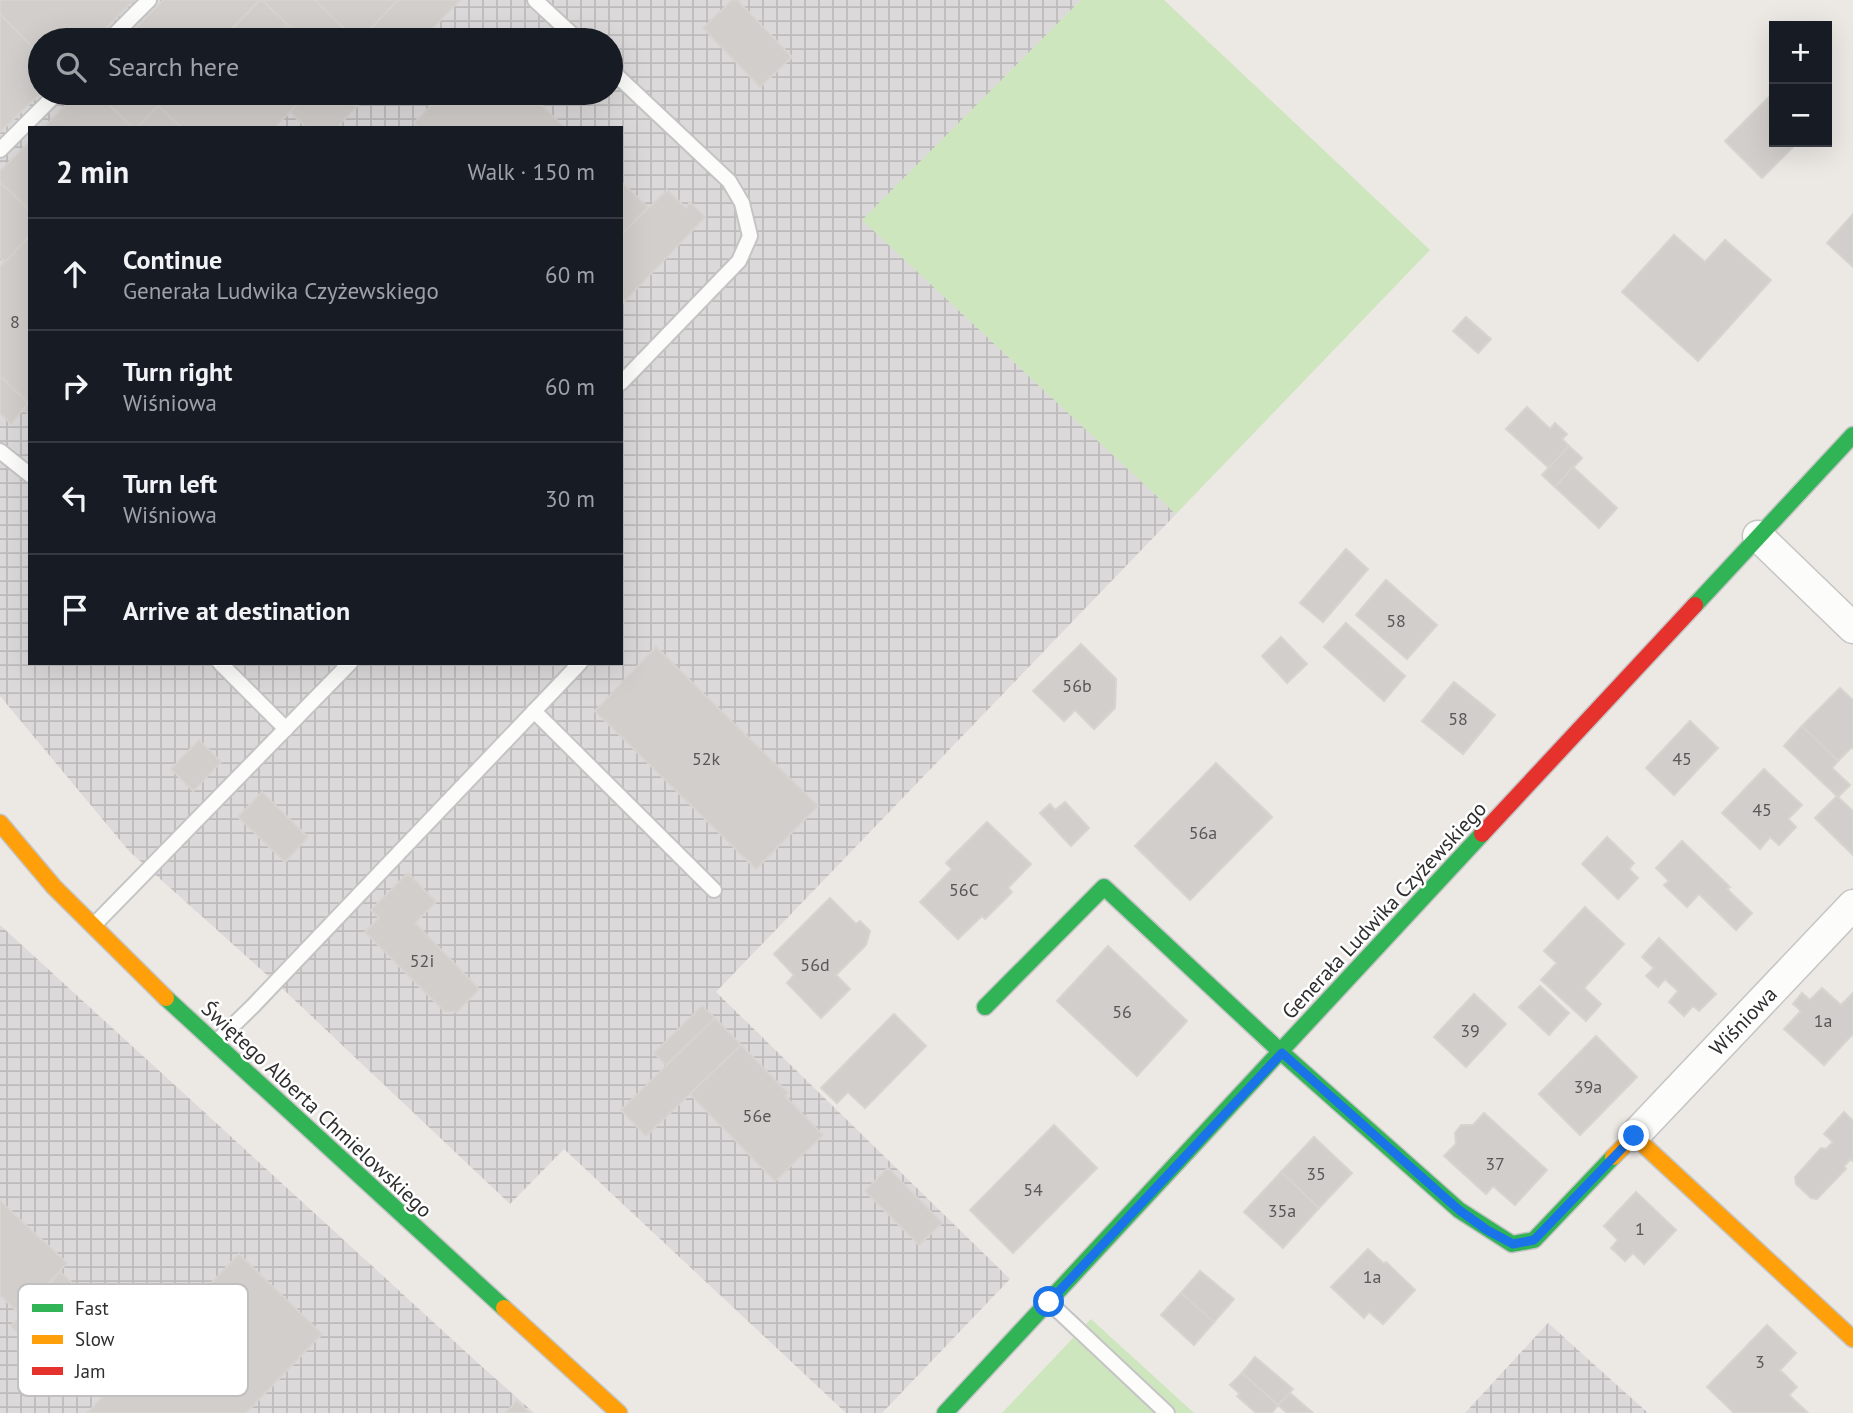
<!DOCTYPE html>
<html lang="en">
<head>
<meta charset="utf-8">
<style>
	body { margin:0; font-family:"PT Sans",sans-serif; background:#20242c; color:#f1f3f6 }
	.controls { position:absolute; right:21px; top:21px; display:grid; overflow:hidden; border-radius:0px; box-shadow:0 7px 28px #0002 }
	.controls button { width:63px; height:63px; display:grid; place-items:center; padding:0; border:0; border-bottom:2px solid #363941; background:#171b24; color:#f1f3f6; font:35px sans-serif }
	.stop { position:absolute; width:21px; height:21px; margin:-16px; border:5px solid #1a73e8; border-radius:50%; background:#fff }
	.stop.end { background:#1a73e8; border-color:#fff; box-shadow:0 2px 7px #0008 }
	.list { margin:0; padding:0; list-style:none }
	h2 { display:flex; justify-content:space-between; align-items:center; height:91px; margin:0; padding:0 28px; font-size:30px }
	h2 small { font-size:23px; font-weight:400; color:#9ea1a6 }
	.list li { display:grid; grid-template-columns:46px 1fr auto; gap:21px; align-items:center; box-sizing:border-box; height:112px; padding:0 28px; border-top:2px solid #363941 }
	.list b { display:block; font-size:26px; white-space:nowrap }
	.list p { margin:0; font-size:23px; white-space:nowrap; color:#9ea1a6 }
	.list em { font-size:23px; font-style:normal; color:#9ea1a6 }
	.icon { flex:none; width:38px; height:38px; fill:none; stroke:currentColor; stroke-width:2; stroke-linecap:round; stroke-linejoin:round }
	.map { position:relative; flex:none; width:1853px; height:1413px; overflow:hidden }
	.search { position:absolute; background:#171b24; box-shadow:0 7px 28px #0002; left:28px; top:28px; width:595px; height:77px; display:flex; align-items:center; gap:18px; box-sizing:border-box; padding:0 24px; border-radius:38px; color:#9ea1a6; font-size:26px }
	.panel { position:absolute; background:#171b24; box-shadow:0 7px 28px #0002; left:28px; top:126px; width:595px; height:539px; border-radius:0px }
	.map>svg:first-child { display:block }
</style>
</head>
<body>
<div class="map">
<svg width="1853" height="1413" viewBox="0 0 1853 1413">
	<defs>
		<pattern id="industrial-grid" width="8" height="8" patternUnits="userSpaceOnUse" patternTransform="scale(1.75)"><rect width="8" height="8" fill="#dcd9db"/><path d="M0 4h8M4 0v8" fill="none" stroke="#bdbbbc"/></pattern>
	</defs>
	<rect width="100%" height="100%" fill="#ece8e4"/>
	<g fill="url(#industrial-grid)" fill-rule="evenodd">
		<path d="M0,0H1081L863,220L1176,514L716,992L1010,1279L882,1413H846L564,1149L510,1204L285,991L129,851L0,696ZM40,40H611V93H40ZM30,128H621V663H30Z"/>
		<polygon points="0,925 478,1363 534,1413 0,1413"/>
		<polygon points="1548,1323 1648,1413 1465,1413"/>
	</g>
	<g fill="#cee6be">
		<polygon points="1081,0 1164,0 1430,250 1176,514 862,220"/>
		<polygon points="1091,1319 1194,1413 1002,1413"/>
	</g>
	<g fill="#d1cecb" stroke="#d7d4d0" stroke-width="2">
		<polygon points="0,0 134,0 94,40 40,40 40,55 0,14"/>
		<polygon points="163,0 260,0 221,40 124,40"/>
		<polygon points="260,0 262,0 304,40 221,40"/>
		<polygon points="262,0 315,0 356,40 304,40"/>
		<polygon points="315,0 398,0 360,40 356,40"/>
		<polygon points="398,0 460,0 421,40 360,40"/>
		<polygon points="732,0 737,0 792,57 760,87 703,28"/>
		<polygon points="0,14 40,55 41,93 0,132"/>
		<polygon points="1774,92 1774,142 1798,142 1762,178 1725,141"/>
		<polygon points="78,93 97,93 133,128 43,128"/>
		<polygon points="97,93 171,93 137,128 133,128"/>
		<polygon points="171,93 309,93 274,128 182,128 158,106"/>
		<polygon points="309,93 370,93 336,128 307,128 290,112"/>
		<polygon points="443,93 529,93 565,128 419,128 414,123"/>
		<polygon points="158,106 182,128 137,128"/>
		<polygon points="30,141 30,211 0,182 0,171"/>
		<polygon points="0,182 30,211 30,236 5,262 0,257"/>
		<polygon points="621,182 648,207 621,235"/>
		<polygon points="667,190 686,208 690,202 705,217 621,305 621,235"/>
		<polygon points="1853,214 1853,267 1827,243"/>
		<polygon points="1674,235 1705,262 1725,240 1771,280 1698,361 1622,292"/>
		<polygon points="30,236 30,415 23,409 28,403 0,376 0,267"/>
		<polygon points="1466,317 1491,339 1478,353 1453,331"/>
		<polygon points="0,376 28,403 11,424 0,413"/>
		<polygon points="1527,407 1550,429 1555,423 1567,434 1562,439 1569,446 1549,468 1506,429"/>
		<polygon points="1569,446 1582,458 1555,487 1542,475"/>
		<polygon points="1573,467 1617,508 1599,528 1555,487"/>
		<polygon points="1346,549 1368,569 1323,622 1300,603"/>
		<polygon points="1386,580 1437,625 1407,659 1356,615"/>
		<polygon points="1346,623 1405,676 1384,701 1324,647"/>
		<polygon points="1281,637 1307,664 1287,683 1262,656"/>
		<polygon points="1081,644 1116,679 1115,708 1094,729 1075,710 1064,721 1033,691"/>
		<polygon points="656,647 818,806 756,869 595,711"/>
		<polygon points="1454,682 1495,715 1463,754 1422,721"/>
		<polygon points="1840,688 1853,700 1853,748 1852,747 1838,761 1802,726"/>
		<polygon points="1690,721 1718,748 1674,795 1646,768"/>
		<polygon points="1802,726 1838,761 1832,768 1850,785 1838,797 1784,746"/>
		<polygon points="199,740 221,762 193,791 171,769"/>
		<polygon points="1216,763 1272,817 1190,900 1135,846"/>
		<polygon points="1764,769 1802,805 1788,819 1796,827 1779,845 1770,837 1760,849 1722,813"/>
		<polygon points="262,792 308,837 285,862 238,817"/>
		<polygon points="1837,796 1853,811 1853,855 1815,818"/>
		<polygon points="1065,802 1089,828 1071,846 1040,813 1050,804 1055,810"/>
		<polygon points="987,822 1031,864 1008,888 1012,892 985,919 982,916 958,939 920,902 952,869 946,863"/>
		<polygon points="1607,837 1634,863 1629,869 1638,878 1618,899 1582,864"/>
		<polygon points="1682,841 1730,887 1727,889 1752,913 1736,930 1699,894 1687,907 1664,885 1669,881 1656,868"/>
		<polygon points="408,873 436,902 415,923 479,989 457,1012 444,1011 365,932 379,918 371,910"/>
		<polygon points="830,898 856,924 860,921 870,931 866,945 836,975 850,989 821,1018 787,983 794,975 774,954"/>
		<polygon points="1585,907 1624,944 1584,988 1601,1004 1586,1021 1541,980 1557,963 1544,951"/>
		<polygon points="1659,938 1716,994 1699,1011 1693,1006 1684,1016 1669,1002 1678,991 1665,979 1658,987 1646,976 1654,968 1642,957"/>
		<polygon points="1108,946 1187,1021 1137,1076 1057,1001"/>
		<polygon points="1540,986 1569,1013 1549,1035 1519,1007"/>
		<polygon points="1822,988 1841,1005 1853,993 1853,1034 1824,1065 1784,1029 1801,1011 1793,1004 1802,993 1810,1000"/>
		<polygon points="1474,994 1506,1024 1466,1067 1434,1037"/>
		<polygon points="702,1006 715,1018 666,1065 654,1053"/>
		<polygon points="894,1014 926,1046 865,1108 848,1092 837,1103 821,1088"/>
		<polygon points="715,1018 741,1045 646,1136 621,1110"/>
		<polygon points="1596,1036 1637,1077 1580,1135 1539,1094"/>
		<polygon points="741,1045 788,1093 785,1096 823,1135 775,1181 690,1094"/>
		<polygon points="1844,1112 1853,1121 1853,1161 1851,1159 1844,1166 1846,1169 1817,1199 1811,1198 1796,1184 1795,1177 1821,1148 1826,1149 1833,1142 1824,1134"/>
		<polygon points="1484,1113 1547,1170 1515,1205 1493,1186 1486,1194 1444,1156 1456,1144 1455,1133 1461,1125 1473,1125"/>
		<polygon points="1054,1125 1097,1168 1013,1253 970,1210"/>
		<polygon points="1314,1137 1352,1173 1319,1208 1281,1172"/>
		<polygon points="888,1168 942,1223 919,1245 865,1191"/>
		<polygon points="1281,1172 1319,1208 1283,1248 1244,1212"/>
		<polygon points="1636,1192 1676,1230 1644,1264 1633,1253 1625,1261 1611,1248 1618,1240 1604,1226"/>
		<polygon points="0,1201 67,1263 20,1314 0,1295"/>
		<polygon points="1368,1249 1384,1264 1386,1262 1415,1290 1383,1324 1369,1312 1364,1318 1331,1287"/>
		<polygon points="239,1254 322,1334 246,1413 87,1413"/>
		<polygon points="1200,1271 1234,1299 1214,1322 1181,1293"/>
		<polygon points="60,1272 99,1307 50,1361 11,1326"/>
		<polygon points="1181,1293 1214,1322 1194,1345 1161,1315"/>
		<polygon points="1767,1325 1796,1353 1780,1370 1797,1387 1789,1395 1808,1413 1734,1413 1707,1387"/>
		<polygon points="1255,1357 1293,1389 1278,1405 1242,1373"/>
		<polygon points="1242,1373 1278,1405 1272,1413 1256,1413 1237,1396 1240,1394 1230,1385"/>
		<polygon points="1290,1393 1313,1413 1287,1413 1278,1405"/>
		<polygon points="517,1401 529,1413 505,1413"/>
	</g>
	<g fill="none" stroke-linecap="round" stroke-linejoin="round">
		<g stroke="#c5c4c5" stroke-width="18">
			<g id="lane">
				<polyline points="535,0 578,40"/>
				<polyline points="109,40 149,0"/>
				<polyline points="611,70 729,181 742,203 750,236 739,261 621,383"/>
				<polyline points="0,150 57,93"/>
				<polyline points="0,451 30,475"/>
				<polyline points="220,663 286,729"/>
				<polyline points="534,711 714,890"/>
				<polyline points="93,926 350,663"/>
				<polyline points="215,1043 253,1006 580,663"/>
				<polyline points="1050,1303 1167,1413"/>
			</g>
		</g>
		<g stroke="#c5c4c5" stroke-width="33">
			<g id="street">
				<polyline points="1758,536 1853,628"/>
				<polyline points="1634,1136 1853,905"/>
			</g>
		</g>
		<g stroke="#c5c4c5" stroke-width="19">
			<g id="fast">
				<polyline points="1695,605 1853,435"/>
				<polyline points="166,998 504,1308"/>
				<polyline points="985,1007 1104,887 1282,1053 1459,1210 1512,1244 1534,1240 1613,1157"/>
				<polyline points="945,1413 1482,834"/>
			</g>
		</g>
		<g stroke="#c5c4c5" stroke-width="19">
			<g id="slow">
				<polyline points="0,823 54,887 166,998"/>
				<polyline points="1613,1157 1634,1136 1853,1339"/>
				<polyline points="504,1308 619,1413"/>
			</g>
		</g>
		<g stroke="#c5c4c5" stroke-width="19">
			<polyline id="jam" points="1482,834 1695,605"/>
		</g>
		<use href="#lane" stroke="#fcfcfb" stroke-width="14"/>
		<use href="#street" stroke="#fcfcfb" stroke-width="30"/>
		<use href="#fast" stroke="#30b455" stroke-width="16"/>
		<use href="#slow" stroke="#ff9f0a" stroke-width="16"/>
		<use href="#jam" stroke="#e5322d" stroke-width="16"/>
	</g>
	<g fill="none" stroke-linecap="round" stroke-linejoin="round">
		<polyline stroke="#1a73e8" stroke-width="9" points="1049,1302 1282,1053 1459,1210 1487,1230 1513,1244 1534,1240 1634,1136"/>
	</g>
	<g text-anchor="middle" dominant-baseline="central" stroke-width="5" stroke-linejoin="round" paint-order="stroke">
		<g font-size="18" fill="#585857">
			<text x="15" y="321">8</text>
			<text x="1396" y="620">58</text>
			<text x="1077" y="685">56b</text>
			<text x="1458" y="718">58</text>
			<text x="706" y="758">52k</text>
			<text x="1682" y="758">45</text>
			<text x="1762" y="809">45</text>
			<text x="1203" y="832">56a</text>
			<text x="964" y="889">56C</text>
			<text x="422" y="960">52i</text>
			<text x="815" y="964">56d</text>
			<text x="1122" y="1011">56</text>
			<text x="1823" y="1020">1a</text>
			<text x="1470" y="1030">39</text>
			<text x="1588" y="1086">39a</text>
			<text x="757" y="1115">56e</text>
			<text x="1495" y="1163">37</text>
			<text x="1316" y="1173">35</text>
			<text x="1033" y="1189">54</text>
			<text x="1282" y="1210">35a</text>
			<text x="1640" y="1228">1</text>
			<text x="1372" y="1276">1a</text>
			<text x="1760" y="1361">3</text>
		</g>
		<g font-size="21" fill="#2e2e2e" stroke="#fff">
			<text transform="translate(1384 910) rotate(-47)">Generała Ludwika Czyżewskiego</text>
			<text transform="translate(1743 1021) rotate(-46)">Wiśniowa</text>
			<text transform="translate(317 1109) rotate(43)">Świętego Alberta Chmielowskiego</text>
		</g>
	</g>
	<rect x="18" y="1284" width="230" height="112" rx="10" fill="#fff" stroke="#c0c0c0" stroke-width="2"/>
	<rect x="32" y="1304" width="31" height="8" fill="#30b455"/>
	<rect x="32" y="1335" width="31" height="9" fill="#ff9f0a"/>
	<rect x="32" y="1367" width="31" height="8" fill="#e5322d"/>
	<g font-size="19" fill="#2e2e2e">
		<text x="75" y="1315">Fast</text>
		<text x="75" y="1346">Slow</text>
		<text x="75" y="1378">Jam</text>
	</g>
</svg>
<div class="controls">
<button>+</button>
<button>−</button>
</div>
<div class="stop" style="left:1049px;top:1302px"></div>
<div class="stop end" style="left:1634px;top:1136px"></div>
<div class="search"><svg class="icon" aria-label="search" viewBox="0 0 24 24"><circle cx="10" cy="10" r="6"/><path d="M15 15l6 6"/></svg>Search here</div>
<section class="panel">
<h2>2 min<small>Walk · 150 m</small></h2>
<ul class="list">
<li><svg class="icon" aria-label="ahead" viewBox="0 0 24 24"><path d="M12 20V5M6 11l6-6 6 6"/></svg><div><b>Continue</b><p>Generała Ludwika Czyżewskiego</p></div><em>60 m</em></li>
<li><svg class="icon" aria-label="right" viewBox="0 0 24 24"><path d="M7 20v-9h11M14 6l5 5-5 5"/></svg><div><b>Turn right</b><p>Wiśniowa</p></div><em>60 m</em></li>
<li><svg class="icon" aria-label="left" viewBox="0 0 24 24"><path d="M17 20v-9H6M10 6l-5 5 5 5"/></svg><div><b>Turn left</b><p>Wiśniowa</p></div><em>30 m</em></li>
<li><svg class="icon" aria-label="arrive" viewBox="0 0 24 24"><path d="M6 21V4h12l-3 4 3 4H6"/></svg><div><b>Arrive at destination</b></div></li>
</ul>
</section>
</div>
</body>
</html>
